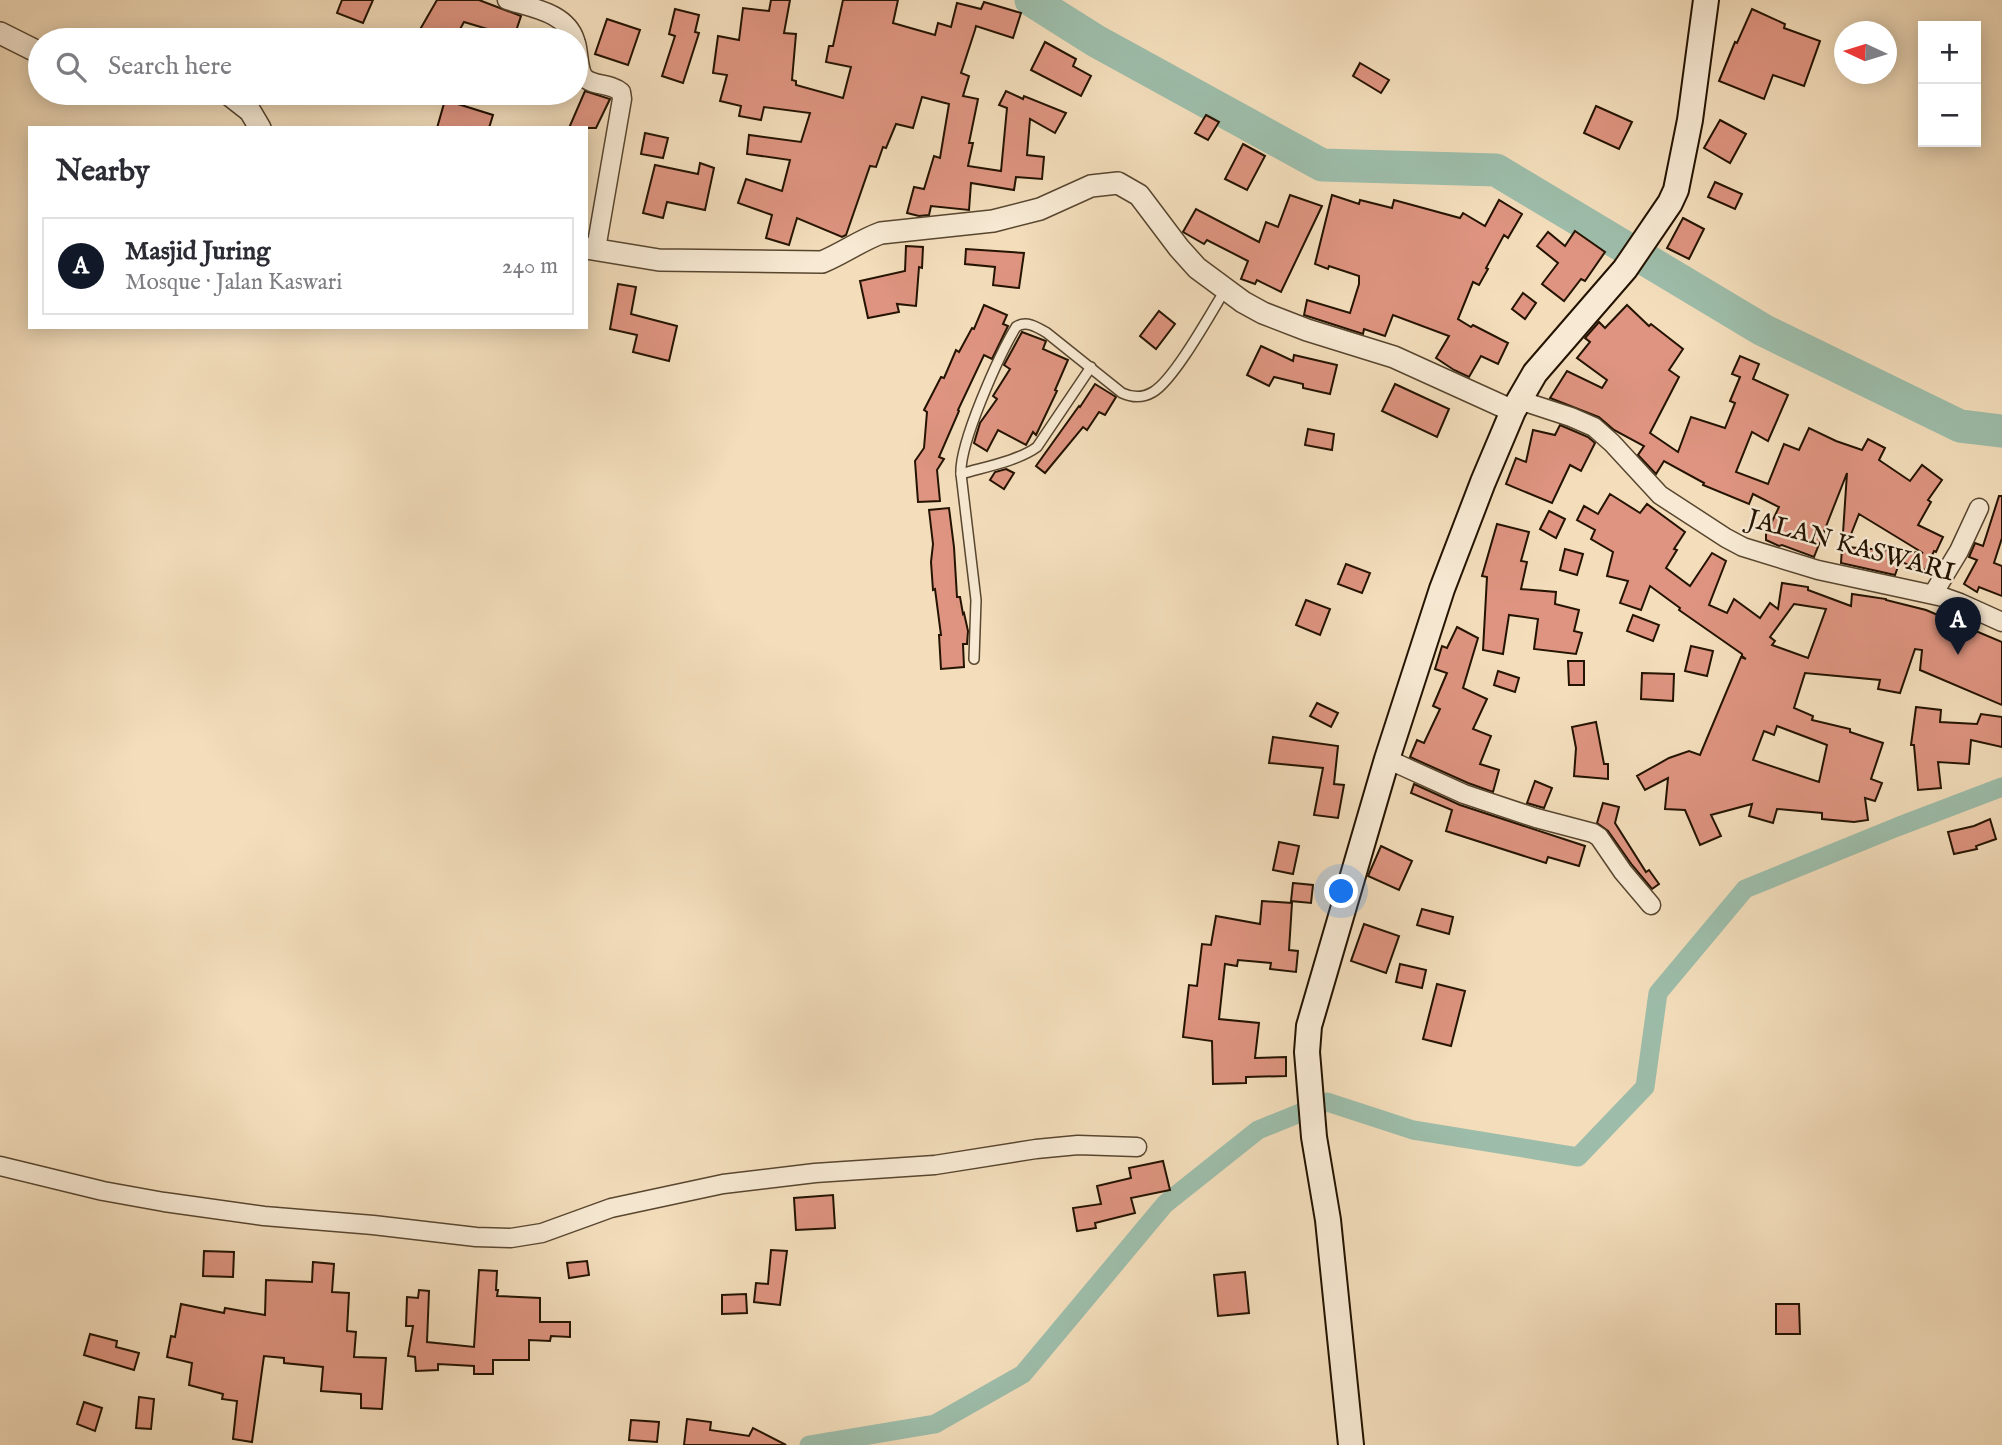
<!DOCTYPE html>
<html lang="en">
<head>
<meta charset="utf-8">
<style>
	body { margin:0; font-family:"IM FELL English",serif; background:#f2f2f3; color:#2b2b33 }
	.controls { position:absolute; right:21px; top:21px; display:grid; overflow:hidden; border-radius:0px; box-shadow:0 4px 18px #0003 }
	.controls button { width:63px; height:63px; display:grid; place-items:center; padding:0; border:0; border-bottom:2px solid #e1e1e2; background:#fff; color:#2b2b33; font:35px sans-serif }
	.compass { position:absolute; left:1834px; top:21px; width:63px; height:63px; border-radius:50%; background:#fff; box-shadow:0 4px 18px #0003; rotate:274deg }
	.you { position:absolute; left:1342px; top:892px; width:24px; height:24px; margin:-18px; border:5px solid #fff; border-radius:50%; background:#1a73e8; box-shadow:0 0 0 10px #1a73e833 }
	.badge { display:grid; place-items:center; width:46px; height:46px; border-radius:50%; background:#111827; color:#fff; font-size:23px; font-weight:700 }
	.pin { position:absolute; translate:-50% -58px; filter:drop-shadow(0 2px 4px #0008) }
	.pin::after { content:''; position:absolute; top:37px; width:24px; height:21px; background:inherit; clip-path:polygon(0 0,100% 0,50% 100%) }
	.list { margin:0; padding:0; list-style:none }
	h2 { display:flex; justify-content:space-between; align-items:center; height:91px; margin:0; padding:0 28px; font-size:30px }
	h2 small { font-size:23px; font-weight:400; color:#7c7c81 }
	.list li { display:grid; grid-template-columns:46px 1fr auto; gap:21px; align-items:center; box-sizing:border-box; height:98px; margin:0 14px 14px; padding:0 14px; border:2px solid #e1e1e2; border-radius:0px }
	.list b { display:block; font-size:26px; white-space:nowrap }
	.list p { margin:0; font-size:23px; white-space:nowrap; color:#7c7c81 }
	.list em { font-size:23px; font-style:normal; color:#7c7c81 }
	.icon { flex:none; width:38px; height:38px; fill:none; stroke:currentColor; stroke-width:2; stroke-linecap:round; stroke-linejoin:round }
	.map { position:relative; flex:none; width:2002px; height:1445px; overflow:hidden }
	.search { position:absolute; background:#fff; box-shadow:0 4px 18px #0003; left:28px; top:28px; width:560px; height:77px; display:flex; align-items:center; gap:18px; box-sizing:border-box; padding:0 24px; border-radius:38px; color:#7c7c81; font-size:26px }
	.panel { position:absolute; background:#fff; box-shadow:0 4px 18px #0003; left:28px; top:126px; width:560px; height:203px; border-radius:0px }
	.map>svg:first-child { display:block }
</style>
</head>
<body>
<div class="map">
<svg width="2002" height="1445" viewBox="0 0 2002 1445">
	<rect width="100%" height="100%" fill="#f3ddbb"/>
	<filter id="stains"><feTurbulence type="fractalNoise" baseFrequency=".00286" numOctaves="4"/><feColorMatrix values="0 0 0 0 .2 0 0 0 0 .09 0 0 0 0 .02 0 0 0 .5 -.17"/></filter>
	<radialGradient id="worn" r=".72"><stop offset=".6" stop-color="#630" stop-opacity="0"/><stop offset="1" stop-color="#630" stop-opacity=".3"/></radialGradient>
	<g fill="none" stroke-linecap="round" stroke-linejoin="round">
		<polyline stroke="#9dbdaa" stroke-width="19" points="809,1445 935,1424 1023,1374 1165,1204 1258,1130 1327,1102 1413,1130 1578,1157 1645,1087 1658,993 1745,889 1897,827 2002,787"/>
		<polyline stroke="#9dbdaa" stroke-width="33" points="1031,0 1096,41 1322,165 1496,170 1763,330 1960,426 2002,431"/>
	</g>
	<g fill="#de9480" stroke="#241300" stroke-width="2" fill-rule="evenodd">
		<polygon points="342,0 373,0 363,23 337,13"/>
		<polygon points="437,0 479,0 521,16 514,37 464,22 454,40 414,40"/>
		<polygon points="771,0 790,0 784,33 796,34 792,80 796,81 796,85 843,98 851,67 826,62 829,46 833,46 843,0 898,0 893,23 935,35 938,23 951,27 957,3 981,9 984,2 1021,13 1013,38 976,26 975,30 961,73 969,76 963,96 978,99 969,143 973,143 968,166 1001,171 1007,108 999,105 1006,91 1023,99 1024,96 1066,113 1055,133 1030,119 1027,155 1044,157 1042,179 1016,177 1014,190 971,183 969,210 931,206 929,215 919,216 907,213 914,187 924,189 934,156 940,158 949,104 922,97 913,128 896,124 886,148 883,147 876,167 870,166 846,235 842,237 797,218 789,245 766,238 772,215 738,203 746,179 782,191 790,160 747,154 749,135 801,142 810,113 764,107 761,120 739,116 741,106 720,101 727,75 713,73 718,36 739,40 743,8 769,11"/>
		<polygon points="675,9 699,15 695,32 699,33 683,83 662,76 675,36 669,34"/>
		<polygon points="1752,9 1785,24 1784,28 1820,41 1804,86 1773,75 1764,99 1719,81 1735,42 1737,43"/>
		<polygon points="607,19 640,30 628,65 595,54"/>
		<polygon points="1045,42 1076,59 1073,66 1091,76 1081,96 1031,70"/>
		<polygon points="1360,63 1389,80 1381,93 1353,76"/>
		<polygon points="585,91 610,99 596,128 569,128"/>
		<polygon points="445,100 493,115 489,128 437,128"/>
		<polygon points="1596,106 1632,122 1619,149 1584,133"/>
		<polygon points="1206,115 1219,122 1208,140 1195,133"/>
		<polygon points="1720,120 1746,134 1730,163 1704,148"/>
		<polygon points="645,133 668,138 663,158 641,154"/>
		<polygon points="1243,144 1265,156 1247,190 1225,179"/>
		<polygon points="700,163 714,168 705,210 667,202 663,218 643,213 655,165 698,174"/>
		<polygon points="1715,182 1742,194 1735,209 1708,197"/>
		<polygon points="1290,195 1322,206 1281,292 1257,280 1255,284 1241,279 1248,261 1207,240 1204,244 1183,232 1196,209 1259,242 1266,222 1278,227"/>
		<polygon points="1332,195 1359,204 1360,200 1392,208 1394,200 1460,218 1463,213 1485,226 1499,200 1522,214 1508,238 1504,235 1486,268 1488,269 1479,285 1473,282 1458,319 1471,327 1473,325 1508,343 1498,364 1481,356 1469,377 1454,370 1436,358 1449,336 1393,315 1385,336 1364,329 1363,334 1304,315 1307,300 1350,313 1359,284 1359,276 1329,266 1328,269 1315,264"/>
		<polygon points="1683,218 1704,229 1689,259 1667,248"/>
		<polygon points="1575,231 1605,252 1585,281 1581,279 1564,301 1542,284 1558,263 1537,246 1548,232 1565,246"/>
		<polygon points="906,246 923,247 922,268 919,267 916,306 897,304 899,312 868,318 860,281 905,271"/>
		<polygon points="966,249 1024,253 1019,288 993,285 995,267 965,264"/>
		<polygon points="618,284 636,287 631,314 677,326 669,361 633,352 637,335 610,329"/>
		<polygon points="1523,293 1536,303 1525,319 1512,309"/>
		<polygon points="984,305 1007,315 1003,324 1008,326 992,359 984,355 958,410 959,411 939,457 944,459 937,470 940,501 918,502 915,461 924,448 927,412 924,410 941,377 944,378 956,350 959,352 972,328 974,329"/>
		<path d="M1627,305L1649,326L1651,324L1683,349L1669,370L1679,377L1650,433L1678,452L1691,417L1725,428L1735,403L1730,401L1740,377L1732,374L1740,356L1759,364L1753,379L1788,395L1768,441L1752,432L1736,472L1768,484L1784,444L1799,450L1809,428L1836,441L1862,450L1868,439L1885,448L1879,460L1910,481L1922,465L1942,480L1928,500L1931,502L1918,525L1943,537L1936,552L1934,551L1924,572L1900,561L1895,575L1841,563L1847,473L1814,557L1782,545L1779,546L1766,540V534L1779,507L1753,494L1749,504L1703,485L1704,483L1664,461L1656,474L1638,455L1644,446L1614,430L1599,417L1550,398L1567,371L1602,388L1607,380L1577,358L1590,342L1585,338L1599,322L1605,328ZM1859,514L1923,553L1846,547Z"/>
		<polygon points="1159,311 1175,324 1156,349 1140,336"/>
		<polygon points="1022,332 1046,341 1043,349 1068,360 1055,390 1057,391 1036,435 1033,432 1026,445 998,430 987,451 974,443 980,423 997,399 993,396 1010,369 1004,365"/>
		<polygon points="1261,346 1293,361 1294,355 1337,365 1330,394 1303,388 1303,384 1274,377 1269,386 1247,375"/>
		<polygon points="1095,384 1116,397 1105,415 1099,412 1087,430 1083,427 1045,473 1036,466 1079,406 1080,407"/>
		<polygon points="1395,384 1449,409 1437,437 1382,411"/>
		<polygon points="1560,425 1588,437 1595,443 1581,471 1570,465 1552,503 1506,484 1516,458 1526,462 1533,430 1555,435"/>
		<polygon points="1308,429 1334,434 1332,450 1305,445"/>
		<polygon points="1006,469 1014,473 1004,489 990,480 995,472"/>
		<path d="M1610,494L1640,513L1647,504L1685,532L1674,549L1677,550L1666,568L1690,586L1712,553L1726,561L1709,605L1727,613L1734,599L1760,618L1770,603L1778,609L1782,583L1808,587V590L1851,606L1852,594L1886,599V600L1926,610L2002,642V705L1920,670L1922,650L1915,649L1900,693L1878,689L1880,680L1805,673L1794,708L1813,716L1812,720L1850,729V732L1883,743L1871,779L1882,783L1875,801L1865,798L1868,820L1854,822L1822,819V813L1777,809L1773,823L1749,816L1752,804L1711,815L1721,836L1700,845L1685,810L1665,809L1668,778L1645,790L1637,776L1669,758L1689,751L1700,755L1741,657L1746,659L1742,656V654L1679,610L1680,608L1650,586L1641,610L1620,603L1628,581L1607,576L1613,552L1591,539L1595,530L1577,520L1584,506L1598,514ZM1794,604L1826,609L1808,658L1772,645L1775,641L1770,637ZM1777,726L1827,745L1819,782L1753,760L1764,731L1774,735Z"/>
		<polygon points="1999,496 2002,496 2002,538 1994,563 2002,566 2002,596 1979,587 1977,592 1964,584 1977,560 1969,557 1975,543 1983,546"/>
		<polygon points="949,508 954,547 957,597 960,597 963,614 964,613 968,631 967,644 963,644 964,667 941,669 939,635 941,635 935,589 933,590 931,562 933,544 929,510"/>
		<polygon points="1549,511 1565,519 1556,538 1540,529"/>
		<polygon points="1497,524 1529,532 1521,561 1527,562 1521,589 1556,592 1555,604 1579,610 1574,631 1582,633 1576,654 1534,649 1538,619 1509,615 1503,654 1483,650 1487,577 1482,576"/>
		<polygon points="1565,549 1583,554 1577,575 1560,570"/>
		<polygon points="1346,564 1370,573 1362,593 1338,584"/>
		<polygon points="1306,600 1330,609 1320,635 1296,625"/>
		<polygon points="1633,615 1659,625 1653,641 1627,631"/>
		<polygon points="1457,627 1478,638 1463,688 1487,699 1473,729 1491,736 1480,764 1499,770 1493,792 1468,783 1410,757 1417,740 1424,743 1440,709 1433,706 1447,673 1435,669 1442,646 1447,648"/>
		<polygon points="1691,646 1713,651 1707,676 1685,671"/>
		<polygon points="1568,661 1584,661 1584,685 1569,685"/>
		<polygon points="1498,671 1519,678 1515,692 1494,685"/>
		<polygon points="1642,673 1674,674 1673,701 1641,699"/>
		<polygon points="1317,703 1338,713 1331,727 1310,716"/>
		<polygon points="1916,707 1941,710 1940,722 1977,724 1981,714 2002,717 2002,747 1971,740 1969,764 1938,762 1941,788 1918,790 1914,745 1911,745"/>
		<polygon points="1596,722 1604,764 1608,764 1608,779 1574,776 1576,748 1572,727"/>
		<polygon points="1273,737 1338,746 1334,784 1344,785 1338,818 1314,815 1323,768 1269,763"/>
		<polygon points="1535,781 1552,788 1544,808 1527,803"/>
		<polygon points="1414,784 1460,805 1585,846 1579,866 1548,857 1546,863 1446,831 1452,810 1411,793"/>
		<polygon points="1603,803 1619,807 1615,823 1646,872 1649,870 1659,884 1652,889 1632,865 1608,831 1597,823"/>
		<polygon points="1990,819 1996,839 1976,846 1977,849 1954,854 1948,832 1974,826"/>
		<polygon points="1279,842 1299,846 1293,874 1273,870"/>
		<polygon points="1381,846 1412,861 1399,890 1368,876"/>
		<polygon points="1293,883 1313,885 1311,903 1291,901"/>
		<polygon points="1262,901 1292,903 1289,950 1298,951 1296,972 1270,969 1271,963 1238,960 1237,966 1225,964 1219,1019 1259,1023 1255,1058 1286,1057 1286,1076 1246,1077 1246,1083 1213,1084 1212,1041 1183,1037 1189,985 1197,986 1202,944 1211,945 1216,916 1260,924"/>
		<polygon points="1422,909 1453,917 1449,934 1417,925"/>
		<polygon points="1364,924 1399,936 1386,973 1351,961"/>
		<polygon points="1400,964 1426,970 1422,988 1396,982"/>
		<polygon points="1437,984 1465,991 1451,1046 1423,1039"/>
		<polygon points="1163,1161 1170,1190 1131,1198 1135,1213 1095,1223 1096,1228 1077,1231 1073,1208 1101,1204 1097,1186 1131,1178 1129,1168"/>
		<polygon points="833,1195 835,1228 796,1230 794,1198"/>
		<polygon points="771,1250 787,1251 780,1305 754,1302 756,1283 768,1284"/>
		<polygon points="204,1251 234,1252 233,1277 203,1276"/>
		<polygon points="587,1261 589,1275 569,1278 567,1263"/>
		<polygon points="313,1262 334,1264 332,1292 349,1293 347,1331 356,1332 354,1357 386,1358 382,1409 361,1408 361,1394 321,1391 323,1367 284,1363 284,1358 264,1356 252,1442 233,1439 237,1401 222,1399 223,1394 189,1385 192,1363 167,1357 171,1336 175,1337 181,1304 224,1313 225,1308 265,1315 266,1280 312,1282"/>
		<polygon points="479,1270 497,1271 496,1290 498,1290 497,1296 540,1298 540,1322 570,1322 570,1337 551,1336 550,1341 529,1340 529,1360 493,1360 493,1374 474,1374 474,1366 438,1364 438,1370 416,1371 415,1357 408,1356 413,1326 406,1326 407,1297 418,1298 419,1290 429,1291 427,1342 474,1347"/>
		<polygon points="1245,1272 1249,1313 1218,1316 1214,1275"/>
		<polygon points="746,1294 747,1313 722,1314 722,1295"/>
		<polygon points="1776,1304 1799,1304 1800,1334 1776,1334"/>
		<polygon points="90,1334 117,1341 116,1347 139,1353 134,1370 84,1355"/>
		<polygon points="139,1397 154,1399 151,1429 136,1428"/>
		<polygon points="84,1402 102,1408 95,1431 77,1424"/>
		<polygon points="687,1419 711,1422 710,1430 749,1436 753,1428 786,1445 684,1445"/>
		<polygon points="631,1420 659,1422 657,1442 629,1440"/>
	</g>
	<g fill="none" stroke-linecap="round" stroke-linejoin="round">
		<g stroke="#58462f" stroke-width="12">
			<g id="service">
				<path d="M961,474C984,467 1018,461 1037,447L1091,367"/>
				<path d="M974,659L976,600L961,474C959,444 999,355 1016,327C1026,320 1037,327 1047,333L1122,393C1133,398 1143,398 1153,392C1174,380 1211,313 1225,290"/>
			</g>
		</g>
		<g stroke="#58462f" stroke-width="21">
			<g id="minor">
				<path d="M507,0C531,8 566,12 575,40"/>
				<path d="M576,43C579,53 578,70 584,77C591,86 611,83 621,92L622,99L596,249"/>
				<polyline points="1519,400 1571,417 1594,427 1612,443 1660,495 1726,538 1743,547 1818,570 1943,597 1960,603 2002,622"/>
				<polyline points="1933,594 1959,551 1979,508"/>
				<polyline points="1387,759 1464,794 1536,818 1593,833 1599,837 1623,872 1651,905"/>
				<polyline points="0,1166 103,1191 164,1202 264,1216 373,1225 476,1237 511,1238 542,1233 611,1208 723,1184 815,1173 935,1165 1036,1149 1078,1145 1137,1147"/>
			</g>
		</g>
		<g stroke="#58462f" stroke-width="24">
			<g id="tertiary">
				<polyline points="0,33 40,53"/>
				<polyline points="227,93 250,111 260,128"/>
				<path d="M586,248L659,260L822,262C842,254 861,240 881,233L993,221L1040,209L1091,186L1118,183L1139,195L1179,248L1197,268L1243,302L1263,313L1307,330L1394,357L1513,411"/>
			</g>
		</g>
		<g stroke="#241300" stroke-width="28">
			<polyline id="secondary" points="1351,1445 1328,1220 1314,1137 1307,1052 1309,1026 1387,759 1442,589 1483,482 1513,411 1535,373 1625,269 1670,203 1676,190 1690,120 1706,0"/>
		</g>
		<use href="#service" stroke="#f7e9d3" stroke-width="9"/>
		<use href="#minor" stroke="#f7e9d3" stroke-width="18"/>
		<use href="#tertiary" stroke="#f7e9d3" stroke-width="21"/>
		<use href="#secondary" stroke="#f7e9d3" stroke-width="24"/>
	</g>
	<g text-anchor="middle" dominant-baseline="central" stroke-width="5" stroke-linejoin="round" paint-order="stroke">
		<g font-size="26" fill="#241300" stroke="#f7e9d3">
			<text transform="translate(1851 546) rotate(15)">JALAN KASWARI</text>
		</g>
	</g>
	<rect width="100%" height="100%" filter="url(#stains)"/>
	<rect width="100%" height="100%" fill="url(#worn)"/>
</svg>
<div class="controls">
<button>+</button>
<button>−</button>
</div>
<svg class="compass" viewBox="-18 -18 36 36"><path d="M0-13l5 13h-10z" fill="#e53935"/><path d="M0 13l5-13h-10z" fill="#7c7c81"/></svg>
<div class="you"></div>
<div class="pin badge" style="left:1958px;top:655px">A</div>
<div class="search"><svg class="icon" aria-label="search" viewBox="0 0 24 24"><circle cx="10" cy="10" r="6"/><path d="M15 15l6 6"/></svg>Search here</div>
<section class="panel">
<h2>Nearby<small></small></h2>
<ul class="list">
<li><span class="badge">A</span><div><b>Masjid Juring</b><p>Mosque · Jalan Kaswari</p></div><em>240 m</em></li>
</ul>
</section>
</div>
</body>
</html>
